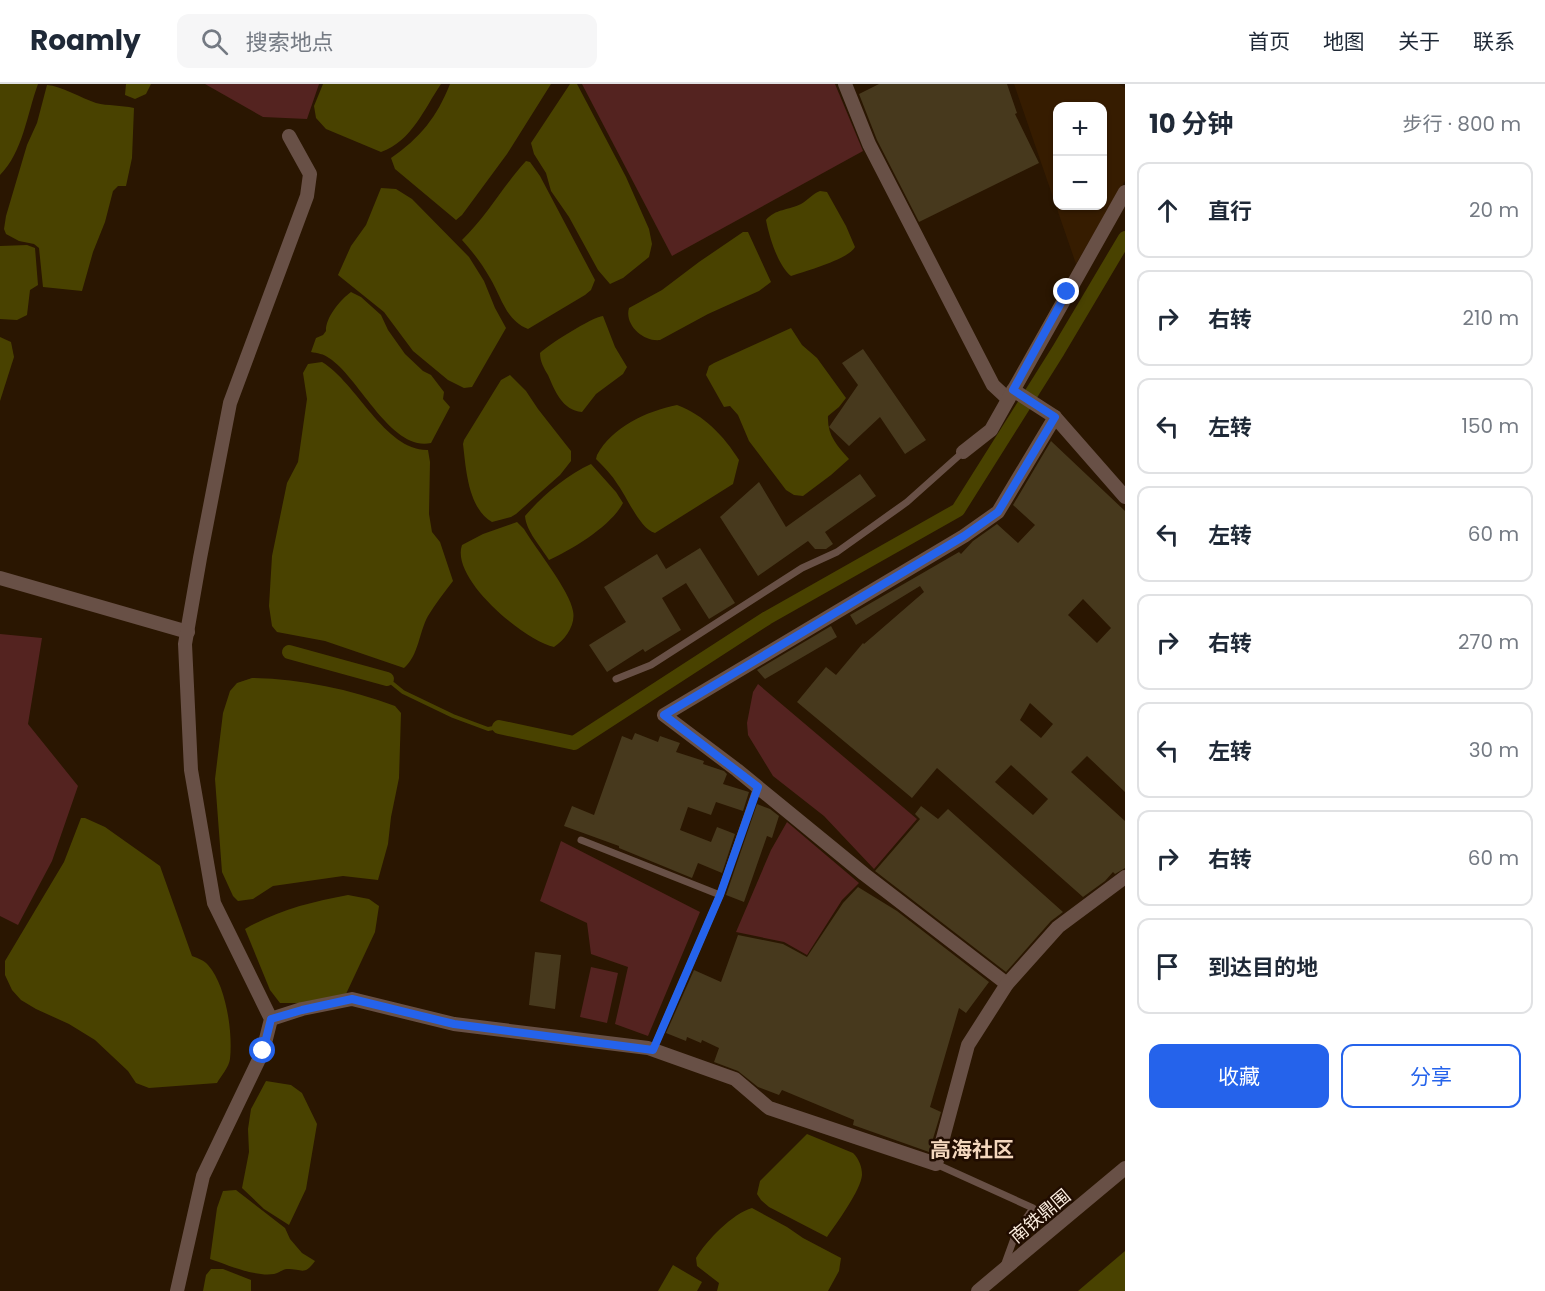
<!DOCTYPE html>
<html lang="zh">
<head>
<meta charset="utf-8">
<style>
	body { margin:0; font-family:Poppins,"Noto Sans SC",sans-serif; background:#f6f6f7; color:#1f2937 }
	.controls { position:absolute; right:18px; top:18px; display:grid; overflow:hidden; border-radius:12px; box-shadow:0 2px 4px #0004 }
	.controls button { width:54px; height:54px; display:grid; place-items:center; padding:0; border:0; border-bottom:2px solid #e0e1e3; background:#fff; color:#1f2937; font:30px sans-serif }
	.stop { position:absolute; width:18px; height:18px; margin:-14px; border:4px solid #2563eb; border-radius:50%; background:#fff }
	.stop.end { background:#2563eb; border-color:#fff; box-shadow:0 2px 6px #0008 }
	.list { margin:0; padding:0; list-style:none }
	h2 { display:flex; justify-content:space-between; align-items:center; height:78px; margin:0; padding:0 24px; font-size:26px }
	h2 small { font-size:20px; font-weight:400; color:#747a83 }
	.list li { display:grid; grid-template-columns:39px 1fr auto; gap:18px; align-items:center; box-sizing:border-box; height:96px; margin:0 12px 12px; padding:0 12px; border:2px solid #e0e1e3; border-radius:12px }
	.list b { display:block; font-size:22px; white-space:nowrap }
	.list em { font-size:20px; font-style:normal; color:#747a83 }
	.actions { display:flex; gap:12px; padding:18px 24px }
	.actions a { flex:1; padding:14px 0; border:2px solid #2563eb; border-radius:12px; text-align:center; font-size:21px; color:#2563eb }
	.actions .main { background:#2563eb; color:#fff }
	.icon { flex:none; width:33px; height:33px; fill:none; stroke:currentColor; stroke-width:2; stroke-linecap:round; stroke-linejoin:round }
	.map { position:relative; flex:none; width:1125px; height:1207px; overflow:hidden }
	header { display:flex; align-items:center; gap:36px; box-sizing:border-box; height:84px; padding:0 30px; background:#fff; border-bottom:2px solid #e0e1e3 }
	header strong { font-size:28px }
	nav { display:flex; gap:33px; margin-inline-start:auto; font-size:21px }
	.search { width:420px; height:54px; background:#f6f6f7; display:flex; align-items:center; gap:15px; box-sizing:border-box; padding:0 21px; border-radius:12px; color:#747a83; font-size:22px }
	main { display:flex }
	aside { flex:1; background:#fff }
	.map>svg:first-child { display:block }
</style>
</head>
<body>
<header>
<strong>Roamly</strong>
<div class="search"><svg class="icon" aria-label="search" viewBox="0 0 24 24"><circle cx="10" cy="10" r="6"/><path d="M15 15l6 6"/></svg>搜索地点</div>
<nav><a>首页</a><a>地图</a><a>关于</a><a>联系</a></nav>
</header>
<main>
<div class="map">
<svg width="1125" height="1207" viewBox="0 0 1125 1207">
	<rect width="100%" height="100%" fill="#2a1601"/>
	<path fill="#361c00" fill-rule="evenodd" d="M1014,0H1119L1125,4V97L1076,180ZM1058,22H1102V122H1058Z"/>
	<g fill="#542320">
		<polygon points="205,0 319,0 307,35 263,33"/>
		<polygon points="582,0 835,0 863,67 672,172"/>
		<polygon points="0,550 42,554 28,640 78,702 52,777 18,841 0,832"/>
		<polygon points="758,600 917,735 874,785 824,732 773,692 748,651 747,639 753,608"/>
		<polygon points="787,738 859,799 842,816 807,871 784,858 736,848 771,766"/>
		<polygon points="561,757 700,828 648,952 615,940 628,883 591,870 587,839 540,817"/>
		<polygon points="591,883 618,889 607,939 580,933"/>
	</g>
	<g fill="#494200">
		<path d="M0,0H38C27,30 23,68 0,91Z"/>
		<polygon points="126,0 151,0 146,10 135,15 125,11"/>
		<path d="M323,0H441C424,25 412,57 381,68L326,45L316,34L314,22Z"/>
		<path d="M450,0H551L507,70L462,131L456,136L395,85L391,74C420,54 437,33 450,0Z"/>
		<polygon points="570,0 577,0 626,93 649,145 652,160 649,173 623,194 610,200 598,186 569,133 551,107 546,89 534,70 531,59"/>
		<path d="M47,1C61,2 81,14 96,19C108,22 121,21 134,24L132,74L126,102H118L113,107L105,138L93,168L82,207L43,203L39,164L34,160L19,157L6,150L4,145L6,132L27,61L37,39Z"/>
		<path d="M526,77L530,78L540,92L595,196L591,206L585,211L528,245C506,237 501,212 490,194C482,180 473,168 462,156C487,132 503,102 526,77Z"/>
		<polygon points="381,104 396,105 412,115 469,173 484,197 495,224 506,244 472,303 464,304 448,296 413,267 384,228 338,191 351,162 366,141"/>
		<path d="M820,107L827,108L846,142L855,163C849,175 806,187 791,192C778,182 769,152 766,136C775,125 789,126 801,120C808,116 812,110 820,107Z"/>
		<path d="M743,148H748L771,198L759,207L708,230L660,256C644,258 624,241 629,224L662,206L699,178Z"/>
		<polygon points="27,161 35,164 38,201 30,206 27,231 17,236 0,235 0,162"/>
		<path d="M351,208L361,213L381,231L388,246L405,270L423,287L431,291L444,308L443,315L450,323L431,359C391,368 359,293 329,274C324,270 317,269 311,268L316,254L323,251L326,247C325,234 341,215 351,208Z"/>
		<path d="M603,232L615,263L627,283L623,290L596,310L582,328C562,326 555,307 548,291C544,284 540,278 540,269C548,261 592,233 603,232Z"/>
		<path d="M791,244L802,261L817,274L846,314L839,323L828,332C827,351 837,362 849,375L831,391L803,412L794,411L786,406L749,357L738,331L730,322L724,323L706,291L709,282L714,279Z"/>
		<polygon points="0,253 11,258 14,273 0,317"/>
		<path d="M322,278C357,299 385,367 428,366L430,378L429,430L432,448L440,458L453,497C444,509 435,520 428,532C419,548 419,571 404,584L325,557L277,548L272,542L269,522L272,472L287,399L298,378L307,315L303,289L308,280Z"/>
		<path d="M510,291L526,307L538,325L567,362L571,367V377L560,391L516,430L511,433L492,438C468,424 466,385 463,360L464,356L501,296Z"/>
		<path d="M677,321C704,331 724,352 739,376L733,400L655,449C640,445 627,413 618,401C612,391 604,383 596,375L597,371C612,343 647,327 677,321Z"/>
		<path d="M591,380L616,408L623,419C611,442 573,465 549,476C541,463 526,447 525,432C543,411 567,391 591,380Z"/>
		<path d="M517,438L524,445C536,465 570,507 573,527C576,541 565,556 554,563C525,557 450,495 462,461L483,450Z"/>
		<path d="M252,594C301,595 349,605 395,622L401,629L399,694L391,733L388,760L378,796L343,792L273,802L253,815L238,817L233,812L222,788L215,695L223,629L230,607L237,599Z"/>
		<path d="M81,734H85L105,743L160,782L192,872C197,874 204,876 208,881C226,901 233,948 230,975C229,983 221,992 217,999L149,1004L136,999L128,987L95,956L69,940L36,925L21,916L12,906L5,891V877L64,778Z"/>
		<path d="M348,811L369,815L379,822L375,848L346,910L328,919H280L270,906L245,845C278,826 311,818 348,811Z"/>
		<polygon points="266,997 291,1001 302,1009 317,1040 306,1105 289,1141 264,1125 242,1104 249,1068 248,1045 251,1025"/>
		<path d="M807,1050L853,1069C859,1075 862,1083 862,1091C861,1106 836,1140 827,1153L769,1123L761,1116L757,1110L760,1097Z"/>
		<path d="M236,1106L285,1144L290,1155L302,1169L315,1177C304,1192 303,1185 287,1185C283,1185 279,1189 274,1190C255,1193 228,1181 210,1175L217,1124L223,1107Z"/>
		<path d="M752,1124L787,1143L803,1154L841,1174L839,1187L828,1207H717L719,1199L697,1182L696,1174C706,1157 733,1129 752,1124Z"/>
		<polygon points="1125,1167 1125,1207 1078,1207"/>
		<polygon points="673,1181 702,1198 697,1207 658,1207"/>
		<polygon points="211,1185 223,1185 251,1196 251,1207 203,1207 206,1191"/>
	</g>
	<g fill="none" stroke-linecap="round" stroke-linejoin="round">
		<polyline stroke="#494200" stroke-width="4" points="387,595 403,608 453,632 488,645 499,643"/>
		<g stroke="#494200" stroke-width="14">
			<polyline points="289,568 387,595"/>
			<polyline points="499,643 574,659 767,534 958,426 1058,267 1125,154"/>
		</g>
	</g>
	<g fill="#47391d" fill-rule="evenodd">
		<polygon points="879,0 1007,0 1017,29 1015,30 1039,79 919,138 877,56 859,10"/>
		<polygon points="863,265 926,356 905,370 880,333 849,362 829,343 858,301 842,279"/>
		<path d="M1051,357L1125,427V708L1087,672L1071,688L1125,737V784L1115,790L1113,788L1105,797L1083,813L937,684L912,714L797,618L826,583L836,591L863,559L864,560L924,508L920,502L856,541L850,531L959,468L961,470L973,457L997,440L1018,459L1035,441L1013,421ZM1083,515L1111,544L1097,559L1068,531ZM1030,619L1053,640L1041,654L1020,636ZM1011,681L1048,715L1033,731L995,698Z"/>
		<polygon points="860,390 876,412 825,448 833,460 826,465 815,465 808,457 758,492 720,433 759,398 786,443"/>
		<polygon points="700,464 735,519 709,535 686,499 662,514 681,546 645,568 643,565 607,588 589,561 626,538 604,503 657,470 666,485"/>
		<polygon points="831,542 837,553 765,595 757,586"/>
		<polygon points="635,649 658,658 660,652 680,659 676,668 704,677 703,680 724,687 727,690 723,700 749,708 743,727 716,718 711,731 688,723 680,746 711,758 717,743 735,750 722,789 698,779 692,794 619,764 619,762 564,742 572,722 594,731 622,652 632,656"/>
		<polygon points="757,720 770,725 779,732 772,754 767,752 744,818 726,811"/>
		<polygon points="921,722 938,735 948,725 1063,828 1051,837 1006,888 875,787 920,735 915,730"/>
		<polygon points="858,803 897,827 989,898 966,929 959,924 930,1023 941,1028 929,1068 853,1041 854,1036 782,1006 779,1011 758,1003 738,987 714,978 719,964 702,956 701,959 687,953 686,957 666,949 694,886 721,898 738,851 783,860 807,873 843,819"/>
		<polygon points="535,868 561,871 555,925 529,921"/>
	</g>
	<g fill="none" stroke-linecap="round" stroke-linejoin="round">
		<g stroke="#685046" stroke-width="7">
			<polyline points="616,595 651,581 802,484 837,468 907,418 963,368"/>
			<polyline points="581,756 720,811"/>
			<polyline points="653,966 720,811 757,703"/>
			<polyline points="936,1080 1033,1124 1016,1149 1004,1182"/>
		</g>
		<g stroke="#685046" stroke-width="14">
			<polyline points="845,0 869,60 993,301 1008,315"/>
			<polyline points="1013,306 1055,333 1125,413"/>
			<polyline points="963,368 991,346 1125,108"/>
			<polyline points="0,494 188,548"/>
			<polyline points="1007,900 864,790 737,686 664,631 964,452 998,428 1055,333"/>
			<polyline points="271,935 302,925 352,915 454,940 648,964 735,995 769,1024 936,1080 968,961 1007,900 1058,843 1125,793"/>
			<polyline points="177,1207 203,1092 263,967 271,935 214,819 191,686 185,560 200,474 230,319 307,112 310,90 289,52"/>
			<polyline points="978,1207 1125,1084"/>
		</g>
	</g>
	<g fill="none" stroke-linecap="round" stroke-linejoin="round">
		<polyline stroke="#2563eb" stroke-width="8" points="263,967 271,935 302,926 352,915 454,940 653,966 720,811 758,703 664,631 964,452 998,428 1055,333 1013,306 1067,208"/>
	</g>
	<g text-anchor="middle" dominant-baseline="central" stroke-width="5" stroke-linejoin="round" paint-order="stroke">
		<g font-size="18" fill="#fbeddf" stroke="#200c00">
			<text transform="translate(1040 1132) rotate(-40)">南铁鼎围</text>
		</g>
		<g font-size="21" font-weight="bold" fill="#f4d7bd" stroke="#200c00">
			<text x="972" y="1065">高海社区</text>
		</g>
	</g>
</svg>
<div class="controls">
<button>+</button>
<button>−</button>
</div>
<div class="stop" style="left:263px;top:967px"></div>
<div class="stop end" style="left:1067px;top:208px"></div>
</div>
<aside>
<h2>10 分钟<small>步行 · 800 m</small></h2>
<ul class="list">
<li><svg class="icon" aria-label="ahead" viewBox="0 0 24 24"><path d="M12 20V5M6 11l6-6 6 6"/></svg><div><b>直行</b></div><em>20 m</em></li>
<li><svg class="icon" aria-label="right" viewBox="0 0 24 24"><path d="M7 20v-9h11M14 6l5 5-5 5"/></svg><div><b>右转</b></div><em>210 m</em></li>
<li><svg class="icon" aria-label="left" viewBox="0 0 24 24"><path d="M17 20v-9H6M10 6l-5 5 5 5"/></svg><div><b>左转</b></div><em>150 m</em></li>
<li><svg class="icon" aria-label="left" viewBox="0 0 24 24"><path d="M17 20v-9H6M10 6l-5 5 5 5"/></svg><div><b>左转</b></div><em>60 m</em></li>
<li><svg class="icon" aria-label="right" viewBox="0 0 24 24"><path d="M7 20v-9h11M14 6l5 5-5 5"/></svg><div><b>右转</b></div><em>270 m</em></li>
<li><svg class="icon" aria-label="left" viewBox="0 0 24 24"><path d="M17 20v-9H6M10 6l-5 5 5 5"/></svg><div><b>左转</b></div><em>30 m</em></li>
<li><svg class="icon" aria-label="right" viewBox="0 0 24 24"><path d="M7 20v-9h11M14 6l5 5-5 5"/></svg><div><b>右转</b></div><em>60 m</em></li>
<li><svg class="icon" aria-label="arrive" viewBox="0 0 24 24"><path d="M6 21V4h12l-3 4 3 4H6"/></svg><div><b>到达目的地</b></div></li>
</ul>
<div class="actions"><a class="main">收藏</a><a>分享</a></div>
</aside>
</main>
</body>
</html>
